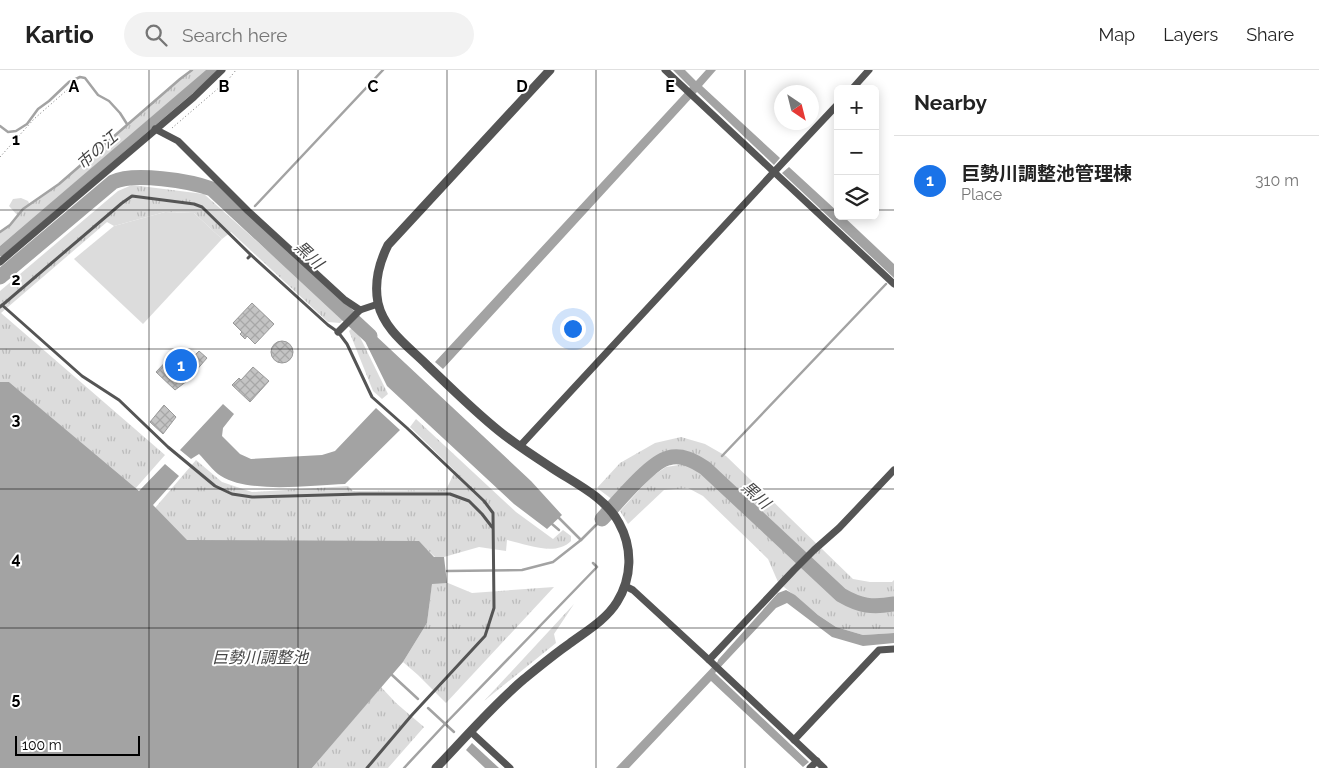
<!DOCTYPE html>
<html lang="en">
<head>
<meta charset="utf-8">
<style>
	body { margin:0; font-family:Raleway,"Noto Sans JP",sans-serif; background:#f2f2f2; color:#222 }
	.controls { position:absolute; right:15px; top:15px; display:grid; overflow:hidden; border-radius:8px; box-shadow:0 2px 12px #0003 }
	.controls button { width:45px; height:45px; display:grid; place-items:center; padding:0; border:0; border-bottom:1px solid #e0e0e0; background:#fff; color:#222; font:25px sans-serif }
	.compass { position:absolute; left:774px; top:15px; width:45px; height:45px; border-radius:50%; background:#fff; box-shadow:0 2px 12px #0003; rotate:145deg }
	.scale { position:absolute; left:15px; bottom:12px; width:125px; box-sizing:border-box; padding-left:5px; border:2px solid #000; border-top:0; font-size:14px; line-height:18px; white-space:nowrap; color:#000; -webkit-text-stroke:4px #fff; paint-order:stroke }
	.you { position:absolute; left:572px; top:258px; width:18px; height:18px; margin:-12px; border:4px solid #fff; border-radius:50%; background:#1a73e8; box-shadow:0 0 0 8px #1a73e833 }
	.badge { display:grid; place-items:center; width:32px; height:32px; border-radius:50%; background:#1a73e8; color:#fff; font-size:16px; font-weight:700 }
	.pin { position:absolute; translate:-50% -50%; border:2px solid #fff; box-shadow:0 1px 5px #0006 }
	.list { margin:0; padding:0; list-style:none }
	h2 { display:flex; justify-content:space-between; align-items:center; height:65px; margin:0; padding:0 20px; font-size:21px }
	h2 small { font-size:16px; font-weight:400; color:#767676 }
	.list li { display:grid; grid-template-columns:32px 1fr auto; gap:15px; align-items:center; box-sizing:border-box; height:90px; padding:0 20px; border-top:1px solid #e0e0e0 }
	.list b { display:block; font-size:19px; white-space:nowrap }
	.list p { margin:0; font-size:16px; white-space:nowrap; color:#767676 }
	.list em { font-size:16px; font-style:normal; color:#767676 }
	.icon { flex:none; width:28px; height:28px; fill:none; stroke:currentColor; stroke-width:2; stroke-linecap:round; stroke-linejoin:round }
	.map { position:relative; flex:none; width:894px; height:698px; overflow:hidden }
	header { display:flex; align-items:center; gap:30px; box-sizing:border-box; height:70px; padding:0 25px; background:#fff; border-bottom:1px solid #e0e0e0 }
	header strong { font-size:24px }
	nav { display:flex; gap:28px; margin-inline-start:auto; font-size:18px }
	.search { width:350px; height:45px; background:#f2f2f2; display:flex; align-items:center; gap:12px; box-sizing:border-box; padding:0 18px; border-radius:28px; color:#767676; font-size:19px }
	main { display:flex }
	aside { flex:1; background:#fff }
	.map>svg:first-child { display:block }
</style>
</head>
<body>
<header>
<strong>Kartio</strong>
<div class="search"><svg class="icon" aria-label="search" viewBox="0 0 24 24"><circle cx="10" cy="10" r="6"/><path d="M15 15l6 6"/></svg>Search here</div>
<nav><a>Map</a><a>Layers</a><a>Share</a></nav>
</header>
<main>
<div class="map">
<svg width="894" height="698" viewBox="0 0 894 698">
	<defs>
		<pattern id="grass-tufts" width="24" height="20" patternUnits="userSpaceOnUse" patternTransform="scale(1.25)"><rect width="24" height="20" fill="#dcdcdc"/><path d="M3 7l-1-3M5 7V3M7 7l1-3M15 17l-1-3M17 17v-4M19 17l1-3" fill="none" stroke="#bbb"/></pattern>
		<pattern id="building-cross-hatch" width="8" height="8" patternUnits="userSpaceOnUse" patternTransform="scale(1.25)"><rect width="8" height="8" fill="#c4c4c4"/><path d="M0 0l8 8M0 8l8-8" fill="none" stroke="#a7a7a7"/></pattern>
	</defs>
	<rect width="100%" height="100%" fill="#fff"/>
	<g fill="url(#grass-tufts)">
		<polygon points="192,0 207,0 0,176 0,162 10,155 18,146 9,136 13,129 21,128 28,131 30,135 59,114 180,9"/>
		<polygon points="132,115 204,124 344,249 340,253 328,252 231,162 222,169 194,143 165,142 114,156 107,152 1,243 165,385 135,419 9,312 0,312 0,221 118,121"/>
		<polygon points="352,258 358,263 388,324 382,329 373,321 349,261"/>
		<path d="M416,349L516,442L553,469L563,460L571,466V471C555,487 527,474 507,470L506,481L479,477L444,487H435L418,471H187L155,438L196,390L222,412L252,422L348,416L353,421L446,420L455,401L410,357Z"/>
		<path d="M681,367L705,374L726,386L853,509L870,512H892L894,510V530L870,532L845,523L707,391C699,389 688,383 680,383C652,382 630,412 613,430L597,418L620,393L655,373Z"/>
		<path d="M685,394L705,403L840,530C858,539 873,546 894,541V563L863,565L836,557L818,545L778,512L768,489L703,426L688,418L664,420L628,454L620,441L651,407L666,397Z"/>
		<polygon points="432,513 448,513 472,523 554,517 446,633 418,605 403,592 427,553"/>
		<polygon points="574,534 554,564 556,573 484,631"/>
		<polygon points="381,617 396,633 424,657 388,698 312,698"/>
	</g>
	<polygon fill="#dcdcdc" points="165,142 194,143 222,169 143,254 74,189 114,156"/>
	<g fill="#a3a3a3">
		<polygon points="673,0 685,0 696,11 706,0 716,0 702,16 780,88 774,95 697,22 443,299 435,292 690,17"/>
		<polygon points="789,97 838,142 838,146 843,146 894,194 894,208 782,103"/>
		<polygon points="359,250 531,411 562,445 547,459 514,434 387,316 360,261 355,256"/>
		<polygon points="0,312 9,312 139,421 165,394 179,406 153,435 187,470 419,471 434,487 444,487 447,513 432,514 427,553 403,592 312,698 0,698"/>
		<path d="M223,334L234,344L223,358L222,366L240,384L251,389L322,385L335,381L376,338L400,360L345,414C312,415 249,424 221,406C213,401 206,391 199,384L191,389L180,380Z"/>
		<polygon points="786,520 795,525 818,545 836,557 863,565 894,563 894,573 863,576 832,567 787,533 776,538 715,603 809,692 803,697 711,611 629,698 616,698 718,591 718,590 778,523"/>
		<polygon points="472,673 499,698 485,698 466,680"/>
	</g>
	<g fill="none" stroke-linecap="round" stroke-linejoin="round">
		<g stroke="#a3a3a3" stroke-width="2.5">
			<polyline points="0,56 8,62 16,61 27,54 38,39 49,31 69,12 80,7 85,8 98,25 109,31 120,43 127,54"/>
			<polyline points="255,136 383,0"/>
			<polyline points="0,162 10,155 23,139 59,114 180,9 192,0"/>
			<polyline points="722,386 886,214"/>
			<polyline points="559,448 581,470 602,449"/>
			<polyline points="552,454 559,460"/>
			<polyline points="447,501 522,500 553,492 581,470"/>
			<polyline points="392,605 418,629"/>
			<polyline points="428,638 454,662"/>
			<polyline points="404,698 445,654 597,497 593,493"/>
		</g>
		<polyline stroke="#a3a3a3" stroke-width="9" points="0,182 213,0"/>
		<g stroke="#a3a3a3" stroke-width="15">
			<path d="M0,207L113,112C134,102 190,111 212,119L370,266"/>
			<path d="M602,449C616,434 650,392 668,388C682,384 694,391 705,398L841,525C860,536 872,538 894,534"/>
		</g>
	</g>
	<g fill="url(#building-cross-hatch)" stroke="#999">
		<polygon points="252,233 274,254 255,274 247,266 245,269 240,264 242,262 233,253"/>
		<circle cx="282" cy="282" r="11"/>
		<polygon points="184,281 190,281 195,285 199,281 207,288 187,311 175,320 156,302 174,283 179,287"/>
		<polygon points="253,297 269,311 250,332 232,315 239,308 241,310"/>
		<polygon points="164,335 176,347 163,364 150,352"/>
	</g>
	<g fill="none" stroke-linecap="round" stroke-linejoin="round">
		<g stroke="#777" stroke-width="1" stroke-dasharray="1 2.5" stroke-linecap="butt">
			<polyline points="172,58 228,10 236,0"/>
			<polyline points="0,87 34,49 75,13"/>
		</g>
		<g stroke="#555" stroke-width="3">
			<polyline points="248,188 251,185"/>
			<polyline points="2,235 82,306 119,330 168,377 215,416 232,424 252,427 360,424 450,424 469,431 482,444 492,457"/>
			<polyline points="0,237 122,133 132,126 194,134 202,137 251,185 328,255 338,262 347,274 372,327 407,358 484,431 493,443 494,538 485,566 411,646 367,698"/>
		</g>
		<g stroke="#555" stroke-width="7">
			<polyline points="852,19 869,0"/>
			<polyline points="838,34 774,102 894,214"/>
			<polyline points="155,59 178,71 248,141 345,230 360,240 378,234"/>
			<polyline points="0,192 194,27 222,0"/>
			<polyline points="338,262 360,240"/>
			<polyline points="520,376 774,102 665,0"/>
			<polyline points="625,516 633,520 709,590"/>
			<polyline points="471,662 510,698"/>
			<polyline points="794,670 879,580 894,579"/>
			<polyline points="810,698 817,691"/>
			<polyline points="824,698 709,590 794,500 814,480 839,458 894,400"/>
		</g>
		<path stroke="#555" stroke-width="9" d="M436,698C465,668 492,636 524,609C539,597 553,585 569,574C585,562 606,550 617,532C632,508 633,478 619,453C605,426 572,412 549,396C532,385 515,374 499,361C474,341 450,317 427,295C409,277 384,260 378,233C374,213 379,193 388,175L550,0"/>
	</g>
	<path fill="none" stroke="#000" stroke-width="1" stroke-opacity="0.55" d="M149,0V698M298,0V698M447,0V698M596,0V698M745,0V698M0,140H838M875,140H894M0,279H894M0,419H894M0,558H894"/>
	<g text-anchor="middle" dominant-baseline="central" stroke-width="4" stroke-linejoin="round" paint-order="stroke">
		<g font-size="16" font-style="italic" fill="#444" stroke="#fff">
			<text transform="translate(97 80) rotate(-41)">市の江</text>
			<text transform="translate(309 185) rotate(43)">黒川</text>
			<text transform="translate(756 425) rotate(42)">黒川</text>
			<text x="260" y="587">巨勢川調整池</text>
		</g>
	</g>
	<g font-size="16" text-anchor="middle" font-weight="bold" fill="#000" stroke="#fff" stroke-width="4" stroke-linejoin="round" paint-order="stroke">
		<text x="74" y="22">A</text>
		<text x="224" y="22">B</text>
		<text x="373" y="22">C</text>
		<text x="522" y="22">D</text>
		<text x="670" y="22">E</text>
		<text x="16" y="75">1</text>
		<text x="16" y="215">2</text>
		<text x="16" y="355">3</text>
		<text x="16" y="494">4</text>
		<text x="16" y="634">5</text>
	</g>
</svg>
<div class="controls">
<button>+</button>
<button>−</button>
<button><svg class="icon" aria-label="layers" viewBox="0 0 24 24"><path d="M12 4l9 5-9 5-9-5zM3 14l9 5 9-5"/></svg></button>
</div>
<svg class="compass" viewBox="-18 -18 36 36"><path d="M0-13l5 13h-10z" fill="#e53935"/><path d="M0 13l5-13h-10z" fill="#767676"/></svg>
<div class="scale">100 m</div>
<div class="you"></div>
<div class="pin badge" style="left:181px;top:295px">1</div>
</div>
<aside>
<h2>Nearby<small></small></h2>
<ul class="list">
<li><span class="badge">1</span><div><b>巨勢川調整池管理棟</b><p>Place</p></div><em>310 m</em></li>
</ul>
</aside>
</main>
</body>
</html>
